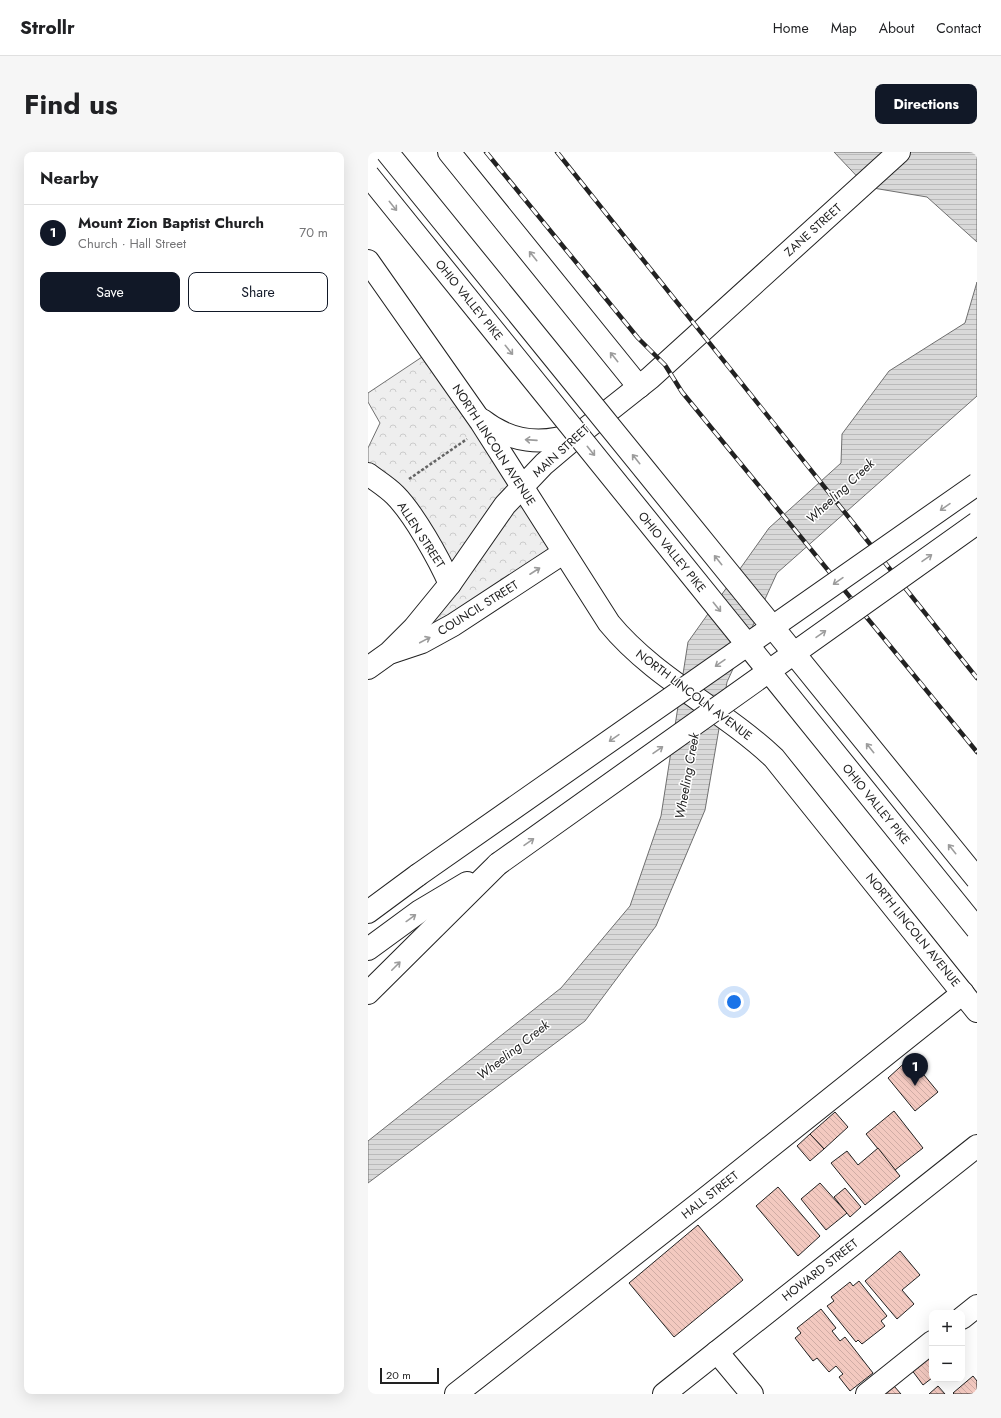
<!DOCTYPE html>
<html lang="en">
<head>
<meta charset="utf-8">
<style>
	body { margin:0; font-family:Jost,sans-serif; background:#f6f6f6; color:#202124 }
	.controls { position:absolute; right:12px; bottom:12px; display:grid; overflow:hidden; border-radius:8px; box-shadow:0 4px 16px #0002 }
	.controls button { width:36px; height:36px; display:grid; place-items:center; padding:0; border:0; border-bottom:1px solid #e0e0e0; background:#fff; color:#202124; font:20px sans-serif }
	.scale { position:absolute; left:12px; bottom:10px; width:59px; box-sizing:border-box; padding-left:4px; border:2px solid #222; border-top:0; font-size:11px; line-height:14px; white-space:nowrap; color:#222; -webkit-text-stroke:3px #fff; paint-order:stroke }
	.you { position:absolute; left:366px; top:850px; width:14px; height:14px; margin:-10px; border:3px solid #fff; border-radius:50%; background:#1a73e8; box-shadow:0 0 0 6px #1a73e833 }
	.badge { display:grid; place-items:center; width:26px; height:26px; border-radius:50%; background:#111827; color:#fff; font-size:13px; font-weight:700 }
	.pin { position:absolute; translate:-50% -33px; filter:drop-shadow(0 1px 2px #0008) }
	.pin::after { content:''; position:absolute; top:21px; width:14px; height:12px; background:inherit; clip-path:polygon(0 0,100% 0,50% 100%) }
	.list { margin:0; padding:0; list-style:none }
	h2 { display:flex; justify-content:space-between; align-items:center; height:52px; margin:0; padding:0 16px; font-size:17px }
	h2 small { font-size:13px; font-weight:400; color:#757577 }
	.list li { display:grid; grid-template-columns:26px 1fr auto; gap:12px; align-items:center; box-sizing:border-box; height:56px; padding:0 16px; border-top:1px solid #e0e0e0 }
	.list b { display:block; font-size:15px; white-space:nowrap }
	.list p { margin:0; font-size:13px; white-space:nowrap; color:#757577 }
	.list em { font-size:13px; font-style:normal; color:#757577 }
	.actions { display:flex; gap:8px; padding:12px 16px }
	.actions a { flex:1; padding:9px 0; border:1px solid #111827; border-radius:8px; text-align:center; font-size:14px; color:#111827 }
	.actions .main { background:#111827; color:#fff }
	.map { position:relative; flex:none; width:609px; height:1242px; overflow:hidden; border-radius:8px }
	header { display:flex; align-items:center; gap:24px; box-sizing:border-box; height:56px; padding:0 20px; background:#fff; border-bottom:1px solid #e0e0e0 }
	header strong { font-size:19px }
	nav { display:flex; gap:22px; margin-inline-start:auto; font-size:14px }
	.intro { display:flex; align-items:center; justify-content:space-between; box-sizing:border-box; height:96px; padding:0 24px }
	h1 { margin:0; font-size:28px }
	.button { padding:10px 18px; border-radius:8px; background:#111827; color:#fff; font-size:14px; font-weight:700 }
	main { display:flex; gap:24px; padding:0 24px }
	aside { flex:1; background:#fff; border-radius:8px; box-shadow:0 4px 16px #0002 }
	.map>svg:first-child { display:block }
</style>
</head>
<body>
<header>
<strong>Strollr</strong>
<nav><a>Home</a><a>Map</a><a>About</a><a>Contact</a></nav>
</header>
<div class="intro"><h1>Find us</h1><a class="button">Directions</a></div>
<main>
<aside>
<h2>Nearby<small></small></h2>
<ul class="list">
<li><span class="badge">1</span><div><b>Mount Zion Baptist Church</b><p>Church · Hall Street</p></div><em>70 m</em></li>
</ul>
<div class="actions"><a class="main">Save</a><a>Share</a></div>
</aside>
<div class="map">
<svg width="609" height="1242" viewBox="0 0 609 1242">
	<defs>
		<pattern id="park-crowns" width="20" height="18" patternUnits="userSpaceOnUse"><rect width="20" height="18" fill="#eee"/><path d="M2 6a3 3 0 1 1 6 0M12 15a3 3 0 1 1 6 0" fill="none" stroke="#ccc"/></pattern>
		<pattern id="water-rules" width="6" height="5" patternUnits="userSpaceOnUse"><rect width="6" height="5" fill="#d9d9d9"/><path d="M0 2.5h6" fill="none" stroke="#bababa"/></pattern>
		<pattern id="building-back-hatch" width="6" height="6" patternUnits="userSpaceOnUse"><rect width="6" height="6" fill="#f3c9c0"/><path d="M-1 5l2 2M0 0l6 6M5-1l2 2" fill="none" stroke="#d0aca5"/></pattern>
	</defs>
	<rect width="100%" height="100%" fill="#fff"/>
	<polygon fill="url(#park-crowns)" stroke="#6f6f6f" points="63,199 195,401 54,490 82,432 0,322 0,296 12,271 0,250 0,241"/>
	<g fill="url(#water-rules)" stroke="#6f6f6f">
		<polygon points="466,0 609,0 609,90 559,45 499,35"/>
		<polygon points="609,130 609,244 409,421 359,530 337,658 288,774 217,869 0,1031 0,989 193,836 262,754 293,664 320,490 401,376 473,311 474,282 521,219 597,171"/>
	</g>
	<g fill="url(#building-back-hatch)" stroke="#222">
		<polygon points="542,906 570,940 547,959 520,926"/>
		<polygon points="526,959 555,996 527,1018 498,982"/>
		<polygon points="467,960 480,975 456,997 442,982"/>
		<polygon points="442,982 456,997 442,1009 429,994"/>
		<polygon points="510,996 532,1024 497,1053 463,1011 479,999 490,1013"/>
		<polygon points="452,1031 479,1061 458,1078 433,1047"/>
		<polygon points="410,1035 452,1084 430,1104 388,1054"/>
		<polygon points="477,1036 493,1055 482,1065 466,1045"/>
		<polygon points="330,1073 375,1128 306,1185 261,1131"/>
		<polygon points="532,1099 552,1123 534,1138 546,1152 529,1167 497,1129"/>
		<polygon points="491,1129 519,1164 513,1169 517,1174 494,1192 490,1188 488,1190 459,1154 466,1149 463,1145 482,1130 485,1134"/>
		<polygon points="453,1157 468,1176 464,1179 472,1189 477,1185 505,1221 482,1239 471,1225 475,1222 468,1214 461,1220 449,1206 445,1209 427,1186 433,1181 429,1176"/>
		<polygon points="562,1202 564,1205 564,1226 555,1233 543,1217"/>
		<polygon points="605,1224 609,1229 609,1242 586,1242 585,1241"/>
		<polygon points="526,1234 533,1242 517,1242"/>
		<polygon points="570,1234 577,1242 561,1242"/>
	</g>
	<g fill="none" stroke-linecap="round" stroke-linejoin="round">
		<g stroke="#222" stroke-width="24">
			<g id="minor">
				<path d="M0,322C9,329 19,335 27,343C46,362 71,407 82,432"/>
				<polyline points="594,1166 609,1154"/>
				<polyline points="349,1200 384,1242"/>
				<polyline points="88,1242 342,1043 595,841"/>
				<polyline points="499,1242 564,1190"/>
			</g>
		</g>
		<g stroke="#222" stroke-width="24">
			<g id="major">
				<path d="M0,109L113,270L241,471C286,526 354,557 406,606L609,859"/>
				<path d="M114,268C142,290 175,294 208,281"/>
				<polyline points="24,500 54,490 85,473 195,401"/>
				<polyline points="0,516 21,501 46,476 82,432 137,353 176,312 215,279 282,226 531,0"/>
				<polyline points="296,1242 609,994"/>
			</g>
		</g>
		<g stroke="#222" stroke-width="24">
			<g id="highway">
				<polyline points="81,0 271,235"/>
				<polyline points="0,760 50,723"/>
				<polyline points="0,797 52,759 99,731"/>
				<polyline points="0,841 130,712"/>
			</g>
		</g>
		<polyline stroke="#646464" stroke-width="2.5" stroke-dasharray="3 2" stroke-linecap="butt" points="41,327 99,287"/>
		<use href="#minor" stroke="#fff" stroke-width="22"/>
		<use href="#major" stroke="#fff" stroke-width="22"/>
		<use href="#highway" stroke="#fff" stroke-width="22"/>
		<g stroke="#222" stroke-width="4.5">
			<g id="rail">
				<polyline points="118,0 270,186 297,213 314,240 609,600"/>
				<polyline points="189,0 609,526"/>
			</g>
		</g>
		<use href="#rail" stroke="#fff" stroke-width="3" stroke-dasharray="9" stroke-linecap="butt"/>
		<g stroke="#222" stroke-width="24" stroke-linecap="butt">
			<g id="highway-bridge">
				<polyline points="19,0 609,727"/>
				<polyline points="0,23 609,777"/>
				<polyline points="130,712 609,371"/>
				<polyline points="50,723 609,332"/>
			</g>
		</g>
		<use href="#highway-bridge" stroke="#fff" stroke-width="22"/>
	</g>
	<defs><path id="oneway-shaft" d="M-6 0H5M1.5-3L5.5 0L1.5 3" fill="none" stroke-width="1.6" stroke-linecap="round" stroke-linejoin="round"/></defs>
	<g stroke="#9c9c9c">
		<use href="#oneway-shaft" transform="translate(25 54) rotate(51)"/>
		<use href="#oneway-shaft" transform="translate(165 104) rotate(-129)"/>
		<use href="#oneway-shaft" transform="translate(141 198) rotate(51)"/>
		<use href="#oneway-shaft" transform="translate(246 205) rotate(-129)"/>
		<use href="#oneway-shaft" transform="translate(163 288) rotate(-176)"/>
		<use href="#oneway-shaft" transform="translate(223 299) rotate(51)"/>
		<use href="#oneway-shaft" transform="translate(268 307) rotate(-129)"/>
		<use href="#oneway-shaft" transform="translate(577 355) rotate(145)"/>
		<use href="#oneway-shaft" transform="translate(559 406) rotate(-35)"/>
		<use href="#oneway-shaft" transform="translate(350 408) rotate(-129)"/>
		<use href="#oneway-shaft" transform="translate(167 419) rotate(-33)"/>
		<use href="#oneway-shaft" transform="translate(470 429) rotate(145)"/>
		<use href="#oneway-shaft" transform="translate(349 455) rotate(51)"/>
		<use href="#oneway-shaft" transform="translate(453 482) rotate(-35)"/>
		<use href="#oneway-shaft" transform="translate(57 488) rotate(-28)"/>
		<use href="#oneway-shaft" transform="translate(352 511) rotate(145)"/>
		<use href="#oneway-shaft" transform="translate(246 586) rotate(145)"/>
		<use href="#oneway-shaft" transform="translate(502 596) rotate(-129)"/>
		<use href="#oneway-shaft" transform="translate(290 598) rotate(-35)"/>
		<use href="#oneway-shaft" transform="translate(161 690) rotate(-35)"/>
		<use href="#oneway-shaft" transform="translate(584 697) rotate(-129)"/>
		<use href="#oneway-shaft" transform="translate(43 766) rotate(-36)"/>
		<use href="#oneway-shaft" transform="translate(28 814) rotate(-45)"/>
	</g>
	<g text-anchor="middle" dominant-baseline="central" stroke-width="3" stroke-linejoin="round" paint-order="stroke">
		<g font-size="12" fill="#222" stroke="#fff">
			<text transform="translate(445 78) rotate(-42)">ZANE STREET</text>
			<text transform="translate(101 148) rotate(51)">OHIO VALLEY PIKE</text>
			<text transform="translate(126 293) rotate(57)">NORTH LINCOLN AVENUE</text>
			<text transform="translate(193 299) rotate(-42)">MAIN STREET</text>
			<text transform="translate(53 383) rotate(57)">ALLEN STREET</text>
			<text transform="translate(304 400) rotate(51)">OHIO VALLEY PIKE</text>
			<text transform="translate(110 456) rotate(-32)">COUNCIL STREET</text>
			<text transform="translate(326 543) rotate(37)">NORTH LINCOLN AVENUE</text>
			<text transform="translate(508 652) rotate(51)">OHIO VALLEY PIKE</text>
			<text transform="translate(545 778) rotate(51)">NORTH LINCOLN AVENUE</text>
			<text transform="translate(342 1043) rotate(-38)">HALL STREET</text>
			<text transform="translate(452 1118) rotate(-38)">HOWARD STREET</text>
		</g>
		<g font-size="13" font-style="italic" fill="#222" stroke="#fff">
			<text transform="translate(472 339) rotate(-43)">Wheeling Creek</text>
			<text transform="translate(319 624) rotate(-80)">Wheeling Creek</text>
			<text transform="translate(145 898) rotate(-38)">Wheeling Creek</text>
		</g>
	</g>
</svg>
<div class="controls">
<button>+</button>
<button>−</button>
</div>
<div class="scale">20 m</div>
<div class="you"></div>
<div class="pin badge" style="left:547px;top:934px">1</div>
</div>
</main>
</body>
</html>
